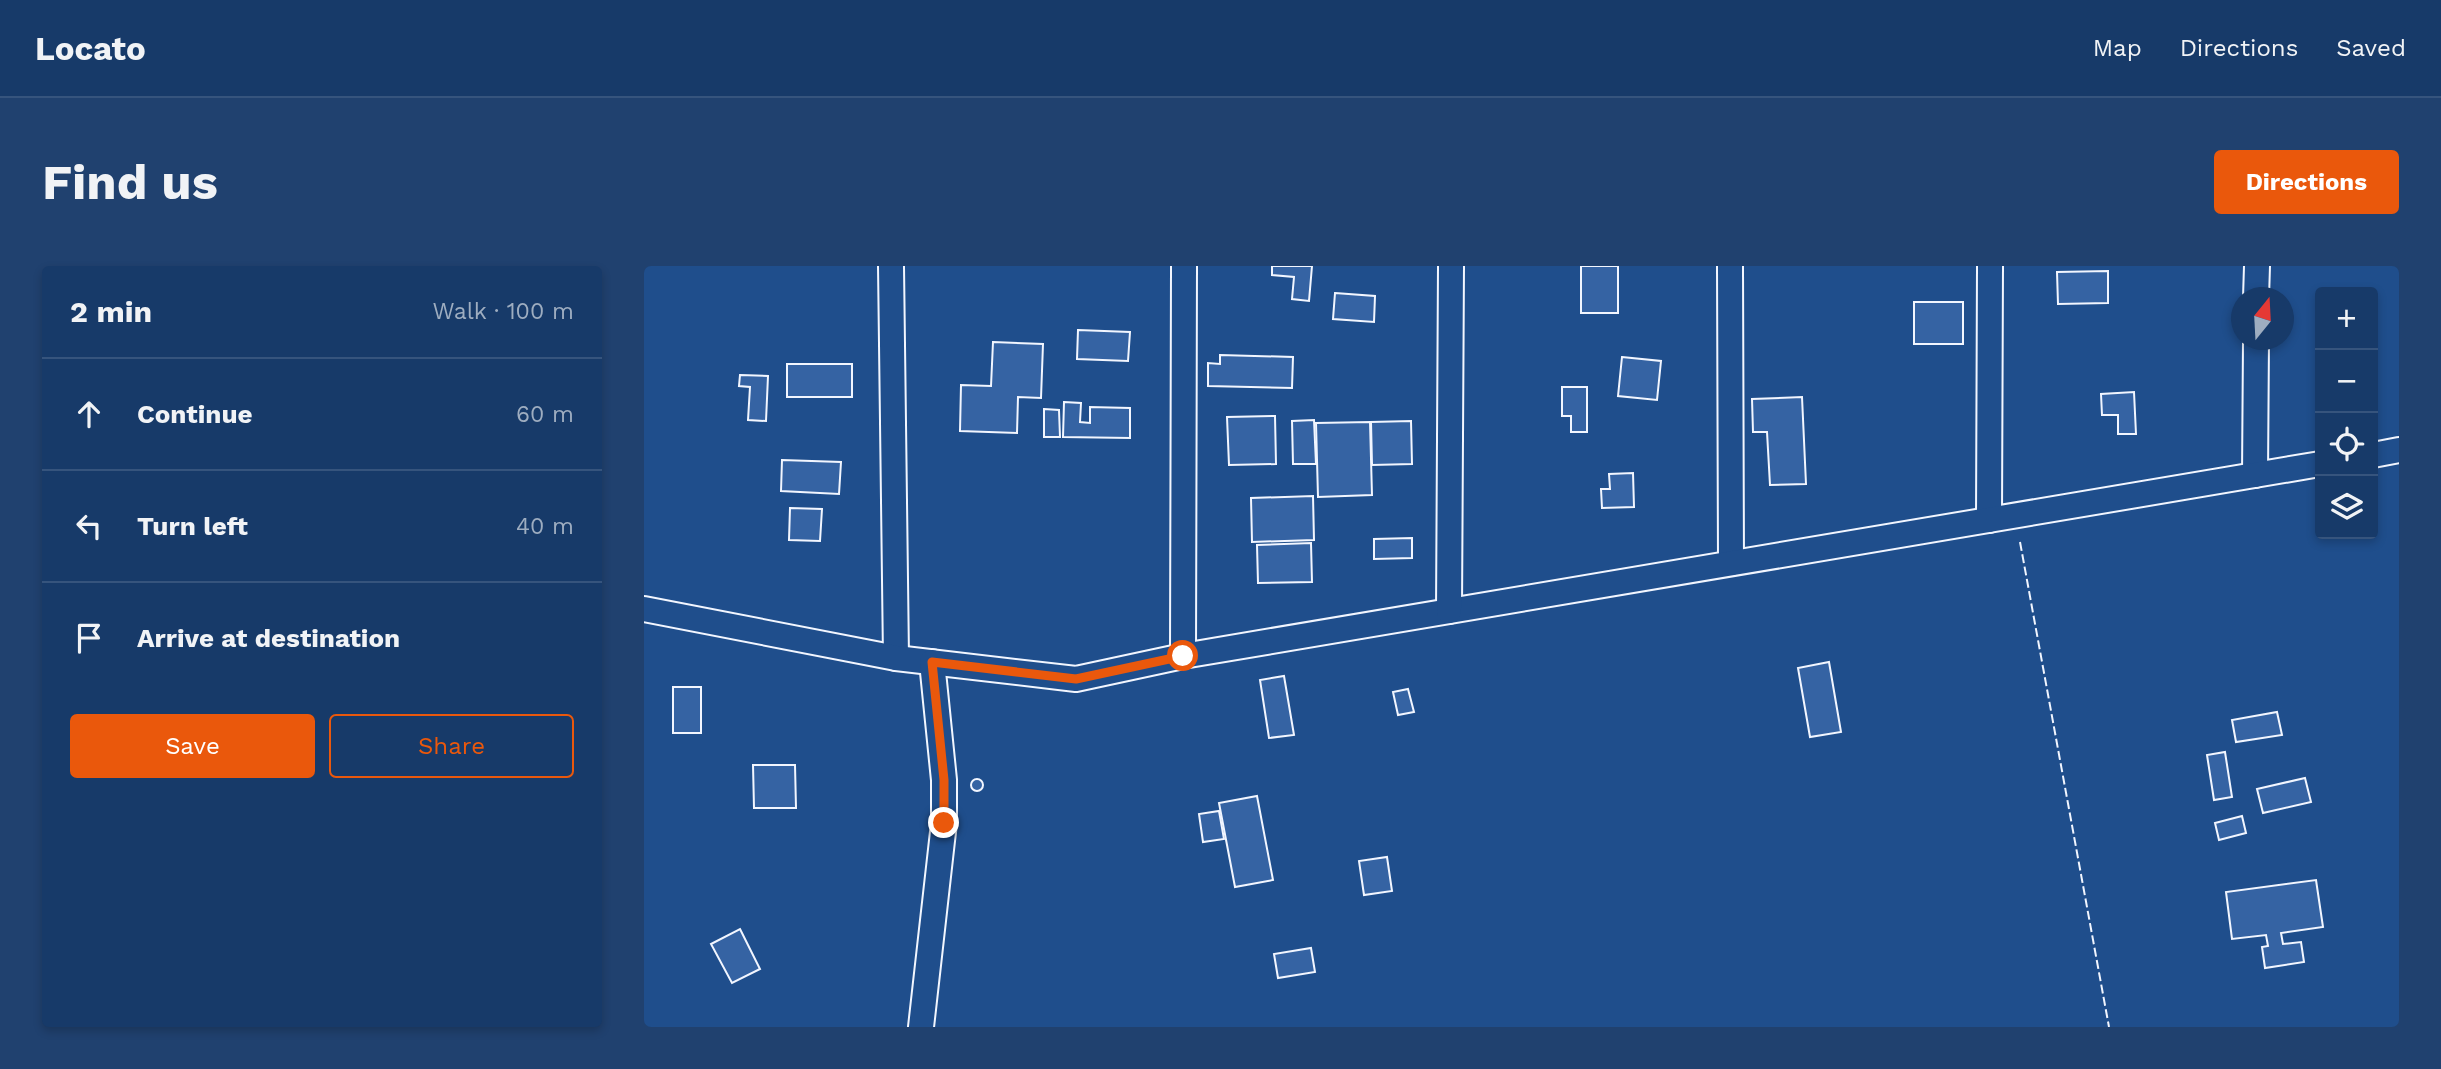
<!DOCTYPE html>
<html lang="en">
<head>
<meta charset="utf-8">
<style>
	body { margin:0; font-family:"Work Sans",sans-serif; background:#20416f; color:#f1f3f6 }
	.controls { position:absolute; right:21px; top:21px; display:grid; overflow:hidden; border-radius:7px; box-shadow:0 4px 10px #0003 }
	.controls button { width:63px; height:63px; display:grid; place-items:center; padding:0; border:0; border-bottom:2px solid #36547d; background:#173a69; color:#f1f3f6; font:35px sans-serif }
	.compass { position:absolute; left:1587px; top:21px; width:63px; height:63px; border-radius:50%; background:#173a69; box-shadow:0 4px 10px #0003; rotate:18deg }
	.stop { position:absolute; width:21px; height:21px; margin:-16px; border:5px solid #ea580c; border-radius:50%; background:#fff }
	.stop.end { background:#ea580c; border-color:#fff; box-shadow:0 2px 7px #0008 }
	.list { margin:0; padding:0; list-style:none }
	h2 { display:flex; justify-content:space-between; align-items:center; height:91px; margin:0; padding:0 28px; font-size:30px }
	h2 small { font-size:23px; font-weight:400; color:#9eadc0 }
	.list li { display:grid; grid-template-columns:46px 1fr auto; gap:21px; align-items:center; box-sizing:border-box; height:112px; padding:0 28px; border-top:2px solid #36547d }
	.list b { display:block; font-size:26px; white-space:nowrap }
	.list em { font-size:23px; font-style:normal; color:#9eadc0 }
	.actions { display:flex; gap:14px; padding:21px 28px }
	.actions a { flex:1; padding:16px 0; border:2px solid #ea580c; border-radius:7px; text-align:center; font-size:24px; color:#ea580c }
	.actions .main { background:#ea580c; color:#fff }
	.icon { flex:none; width:38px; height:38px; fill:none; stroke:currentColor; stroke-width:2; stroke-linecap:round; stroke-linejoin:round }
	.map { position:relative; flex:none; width:1755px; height:761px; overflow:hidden; border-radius:7px }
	header { display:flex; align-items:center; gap:42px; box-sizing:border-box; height:98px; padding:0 35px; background:#173a69; border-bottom:2px solid #36547d }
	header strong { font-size:33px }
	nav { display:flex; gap:38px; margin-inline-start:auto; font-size:24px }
	.intro { display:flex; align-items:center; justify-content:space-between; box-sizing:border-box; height:168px; padding:0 42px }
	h1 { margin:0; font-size:49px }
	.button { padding:18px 32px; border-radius:7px; background:#ea580c; color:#fff; font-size:24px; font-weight:700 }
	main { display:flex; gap:42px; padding:0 42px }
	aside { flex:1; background:#173a69; border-radius:7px; box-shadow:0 4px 10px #0003 }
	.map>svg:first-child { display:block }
</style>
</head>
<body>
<header>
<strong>Locato</strong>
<nav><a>Map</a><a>Directions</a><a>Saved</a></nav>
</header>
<div class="intro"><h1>Find us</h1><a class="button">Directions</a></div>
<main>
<aside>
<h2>2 min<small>Walk · 100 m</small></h2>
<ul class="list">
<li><svg class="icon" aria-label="ahead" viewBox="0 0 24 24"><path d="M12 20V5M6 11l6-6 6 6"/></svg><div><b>Continue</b></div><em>60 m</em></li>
<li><svg class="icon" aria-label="left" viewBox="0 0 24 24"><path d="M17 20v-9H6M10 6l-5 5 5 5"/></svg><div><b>Turn left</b></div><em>40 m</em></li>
<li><svg class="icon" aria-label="arrive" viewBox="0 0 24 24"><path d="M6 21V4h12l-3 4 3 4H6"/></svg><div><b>Arrive at destination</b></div></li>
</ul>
<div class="actions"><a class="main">Save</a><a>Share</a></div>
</aside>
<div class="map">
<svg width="1755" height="761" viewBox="0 0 1755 761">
	<rect width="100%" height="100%" fill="#1f4e8c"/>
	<g fill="#3563a3" stroke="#f2f6ff" stroke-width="2">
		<polygon points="628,0 668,0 665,35 648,33 650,11 628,9"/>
		<rect x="937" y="0" width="37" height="47"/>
		<polygon points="1464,5 1464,37 1414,38 1413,6"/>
		<polygon points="691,27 731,30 730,56 689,53"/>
		<rect x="1270" y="36" width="49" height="42"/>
		<polygon points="434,64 486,66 484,95 433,93"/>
		<polygon points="349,76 399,78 397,132 374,131 373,167 316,165 317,119 347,120"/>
		<polygon points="576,89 649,91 648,122 564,120 564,97 576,98"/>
		<polygon points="978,91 1017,95 1013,134 974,130"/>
		<rect x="143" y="98" width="65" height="33"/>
		<polygon points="96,109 124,110 122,155 104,154 106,121 95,120"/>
		<polygon points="918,121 943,121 943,166 927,166 927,150 918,150"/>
		<polygon points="1490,126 1492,168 1474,168 1474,149 1458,149 1457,128"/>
		<polygon points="1158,131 1162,218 1126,219 1123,166 1109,166 1108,133"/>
		<polygon points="420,136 437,137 436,156 446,157 446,141 486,142 486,172 419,171"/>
		<polygon points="400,143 415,144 416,171 400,171"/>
		<polygon points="631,150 632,198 585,199 583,151"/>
		<polygon points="670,154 672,198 649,198 648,155"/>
		<polygon points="767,155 768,198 728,199 727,156"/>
		<polygon points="726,156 728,229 674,231 672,157"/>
		<polygon points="138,194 197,196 195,228 137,225"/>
		<polygon points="989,207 990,241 958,242 957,223 966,223 965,208"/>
		<polygon points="669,230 670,274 608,276 607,232"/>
		<polygon points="146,242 178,243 176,275 145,274"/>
		<polygon points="768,272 768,292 730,293 730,273"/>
		<polygon points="667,277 668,316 614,317 613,279"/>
		<polygon points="1185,396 1197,466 1166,471 1154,402"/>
		<polygon points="640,410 650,469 625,472 616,414"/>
		<rect x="29" y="421" width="28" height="46"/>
		<polygon points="764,423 770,446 754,449 749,426"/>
		<polygon points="1633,446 1638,469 1592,476 1588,454"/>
		<polygon points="1581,486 1588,531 1570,534 1563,489"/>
		<polygon points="109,499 151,499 152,542 110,542"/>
		<polygon points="1661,512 1667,536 1619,547 1613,523"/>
		<circle cx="333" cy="519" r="6"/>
		<polygon points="613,530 629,614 591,621 575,537"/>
		<polygon points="575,545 580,573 559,576 555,548"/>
		<polygon points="1598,550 1602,567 1575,574 1571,557"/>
		<polygon points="743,591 748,625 720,629 715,595"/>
		<polygon points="1672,614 1679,661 1637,667 1639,678 1657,676 1660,696 1621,702 1618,681 1624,680 1622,669 1588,673 1582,626"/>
		<polygon points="96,663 116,703 88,717 67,678"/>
		<polygon points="667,682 671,706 634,712 630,688"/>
	</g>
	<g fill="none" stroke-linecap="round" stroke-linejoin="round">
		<g stroke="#f2f6ff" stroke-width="28">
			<g id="minor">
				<polyline points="247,0 252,392"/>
				<polyline points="1086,0 1087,297"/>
				<polyline points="1612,32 1613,0"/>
				<polyline points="1729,189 1755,184"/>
				<polyline points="1611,209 1612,74"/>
				<polyline points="1345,254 1346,0"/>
				<polyline points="0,343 252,392 432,413 539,390 1676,198"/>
				<polyline points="805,345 807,0"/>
				<polyline points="539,390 540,0"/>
				<polyline points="277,761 300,557 300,514 288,396"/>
			</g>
		</g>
		<use href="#minor" stroke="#1f4e8c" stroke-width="24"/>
		<polyline stroke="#f2f6ff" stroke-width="2" stroke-dasharray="9 3.5" stroke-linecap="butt" points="1376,276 1465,761"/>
	</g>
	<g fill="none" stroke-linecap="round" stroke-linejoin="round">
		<polyline stroke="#ea580c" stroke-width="9" points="300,557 300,514 288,396 432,413 539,390"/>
	</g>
</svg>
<div class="controls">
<button>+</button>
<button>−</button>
<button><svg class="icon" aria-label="locate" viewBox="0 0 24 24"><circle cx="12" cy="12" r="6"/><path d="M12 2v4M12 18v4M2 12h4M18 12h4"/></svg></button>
<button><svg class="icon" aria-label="layers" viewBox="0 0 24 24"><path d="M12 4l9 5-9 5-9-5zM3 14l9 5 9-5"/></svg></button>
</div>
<svg class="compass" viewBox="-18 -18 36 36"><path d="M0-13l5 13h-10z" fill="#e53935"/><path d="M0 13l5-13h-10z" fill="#9eadc0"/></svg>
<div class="stop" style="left:539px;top:390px"></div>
<div class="stop end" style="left:300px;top:557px"></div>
</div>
</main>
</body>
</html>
